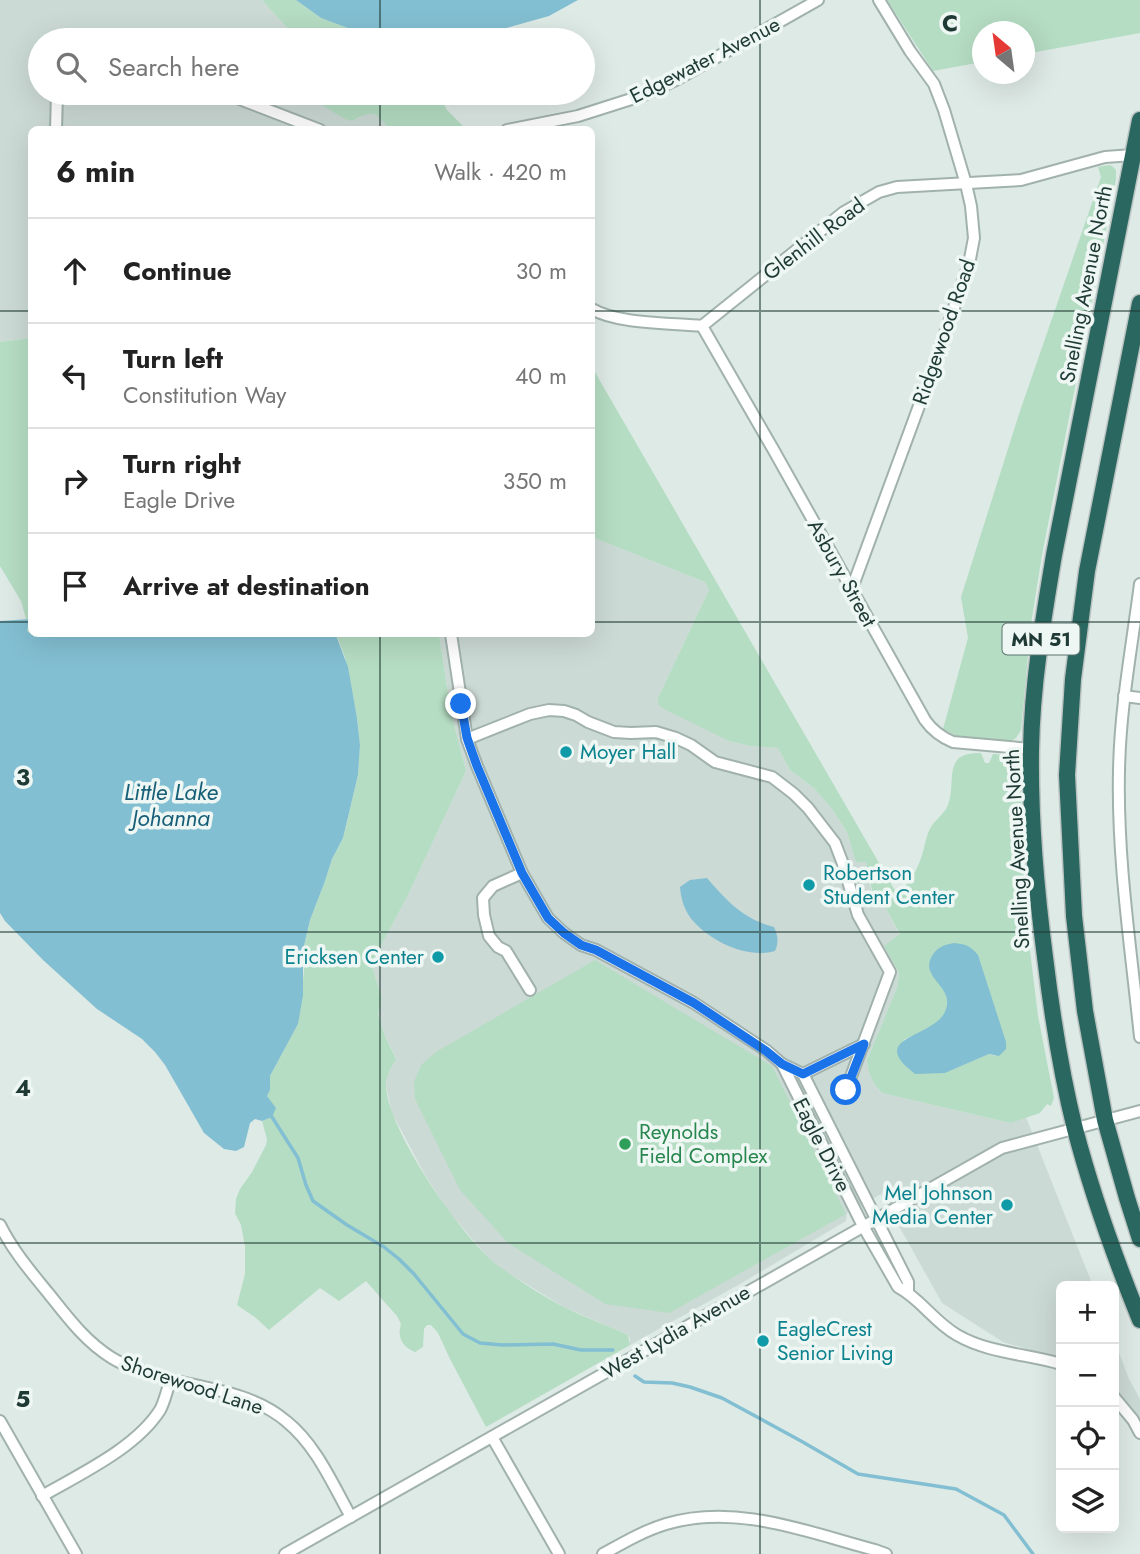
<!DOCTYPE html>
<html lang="en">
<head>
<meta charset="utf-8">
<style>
	body { margin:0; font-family:Jost,sans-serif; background:#f6f6f6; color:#222 }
	.controls { position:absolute; right:21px; bottom:21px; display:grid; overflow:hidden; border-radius:10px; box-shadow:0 7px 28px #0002 }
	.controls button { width:63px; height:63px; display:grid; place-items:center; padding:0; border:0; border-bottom:2px solid #e0e0e0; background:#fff; color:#222; font:35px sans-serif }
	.compass { position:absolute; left:972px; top:21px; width:63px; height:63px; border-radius:50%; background:#fff; box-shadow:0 7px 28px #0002; rotate:331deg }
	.stop { position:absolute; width:21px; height:21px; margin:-16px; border:5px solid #1a73e8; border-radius:50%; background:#fff }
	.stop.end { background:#1a73e8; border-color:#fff; box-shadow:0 2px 7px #0008 }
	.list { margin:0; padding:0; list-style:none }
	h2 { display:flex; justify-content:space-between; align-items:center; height:91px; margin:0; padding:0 28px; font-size:30px }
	h2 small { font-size:23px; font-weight:400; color:#767676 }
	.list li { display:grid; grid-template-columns:46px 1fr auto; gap:21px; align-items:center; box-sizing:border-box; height:105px; padding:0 28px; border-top:2px solid #e0e0e0 }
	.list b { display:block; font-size:26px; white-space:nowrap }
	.list p { margin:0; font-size:23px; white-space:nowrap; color:#767676 }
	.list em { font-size:23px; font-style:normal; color:#767676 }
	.icon { flex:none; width:38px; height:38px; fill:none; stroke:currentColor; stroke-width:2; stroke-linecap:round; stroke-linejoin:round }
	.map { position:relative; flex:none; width:1140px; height:1554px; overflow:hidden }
	.search { position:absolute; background:#fff; box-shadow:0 7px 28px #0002; left:28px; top:28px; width:567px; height:77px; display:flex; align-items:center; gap:18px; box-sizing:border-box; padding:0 24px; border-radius:38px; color:#767676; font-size:26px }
	.panel { position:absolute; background:#fff; box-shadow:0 7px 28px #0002; left:28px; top:126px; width:567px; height:511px; border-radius:10px }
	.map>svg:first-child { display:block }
</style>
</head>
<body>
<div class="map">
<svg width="1140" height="1554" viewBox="0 0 1140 1554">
	<rect width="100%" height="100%" fill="#deeae6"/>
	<g fill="#ccdad5">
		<polygon points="0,0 262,0 291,32 302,40 40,40 40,93 313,93 320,104 357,119 363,115 369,113 380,117 389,127 388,129 32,130 31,338 0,342"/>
		<polygon points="592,537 705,582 708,585 709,590 658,698 729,741 751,746 778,748 790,770 814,788 832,809 847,832 851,845 866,861 872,895 882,894 884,905 900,935 894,964 899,974 897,988 867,1060 867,1066 878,1089 882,1093 1011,1123 1026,1117 1093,1286 1061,1286 1061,1359 1003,1342 942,1303 881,1194 847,1213 846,1221 740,1284 630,1345 630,1338 628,1335 562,1306 497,1266 485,1254 449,1212 425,1175 392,1113 386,1086 387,1076 396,1058 385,1036 378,1014 382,998 371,964 407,897 466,771 451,713 439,634 592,634"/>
		<polygon points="1114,1340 1129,1379 1140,1399 1140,1419 1114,1390"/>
	</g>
	<g fill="#b5ddc3" fill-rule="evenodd">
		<polygon points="262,0 296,0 321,18 380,40 302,40 291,32"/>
		<polygon points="887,0 1140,0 1140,33 1025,54 1024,32 982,32 982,62 933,71"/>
		<path d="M313,93H438L447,110L466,129H388V127C374,110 371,111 352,121L345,119L320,104Z"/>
		<polygon points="1109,165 1112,166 1116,170 1116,179 1042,555 1031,624 1021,730 1016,738 1009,742 959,737 943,729 968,638 961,597 1020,411 1101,177 1098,167"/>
		<polygon points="31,338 32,634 45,634 35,637 26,631 29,619 26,619 21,601 0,566 0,342"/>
		<path d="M592,367L897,894C912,882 919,867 924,848C926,841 927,833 931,827C936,819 945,813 948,805C957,781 941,752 981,753L985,763H989L993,754C1005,755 1015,754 1020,767L1025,911L1038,1016L1054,1098L1051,1106L1047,1104L1040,1113L1011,1123L882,1093C874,1085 867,1072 867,1060L897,988L899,974L897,969L884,946L900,934L884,905L882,894L873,895L866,862H856L847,832L832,809L814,788L790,770L778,748L751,746L729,741L662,708L658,704V698L709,590L705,582L592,537ZM929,971L996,1056L989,1054L945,1073L903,1040C921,1032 954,1021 946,995C943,986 934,979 929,971Z"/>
		<path d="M336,634H439L451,713L466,771L407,897L371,964L382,998L378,1014L385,1036L396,1059C392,1066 387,1074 386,1083C384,1126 465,1243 500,1267C520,1281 542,1296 564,1307C584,1317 606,1325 628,1335L630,1345L486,1427L450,1359L438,1333L431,1325H427L424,1329L423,1347L415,1352C402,1347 397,1337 401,1324L397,1316L366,1281L339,1301L320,1288L269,1330L256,1318L237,1305L245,1274V1246L241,1225L235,1213L236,1199L240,1189L252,1172L266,1145L267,1139L262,1121L272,1117L267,1095L270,1090V1076L298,1024L304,971L303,950L310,920L325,881L332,859L343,838L358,775L360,745L357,718L345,657Z"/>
		<polygon points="595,960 772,1066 846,1214 669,1313 605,1304 508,1243 460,1190 415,1099 414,1082 421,1065 436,1052"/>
	</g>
	<g fill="#83bfd2">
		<polygon points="296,0 578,0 549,16 496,31 449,40 380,40 321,18"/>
		<polygon points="30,619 27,631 35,637 45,634 336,634 337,638 348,667 357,718 360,745 358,775 343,838 332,859 325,881 310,920 303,950 303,995 298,1024 270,1076 270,1090 267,1096 276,1108 272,1117 262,1121 255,1119 250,1123 244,1147 236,1151 224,1149 204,1133 165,1065 155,1052 142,1039 97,1009 43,960 5,921 0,913 0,621"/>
		<path d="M707,878C727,901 743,919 774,927C778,936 779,942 775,951C748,959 712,942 694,922C685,912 681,900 680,887L690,880Z"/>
		<path d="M954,943C965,944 971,946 978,955L1006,1042V1049L999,1056L989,1054L945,1073L915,1074C864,1035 937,1039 946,1009C954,986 919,978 932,956C937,947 944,945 954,943Z"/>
	</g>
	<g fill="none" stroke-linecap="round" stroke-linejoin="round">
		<g stroke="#83bfd2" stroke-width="3.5">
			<polyline points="272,1117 298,1158 306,1185 313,1201 347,1225 384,1247 399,1259 414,1274 463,1334 480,1343 502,1345 553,1344 581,1350 613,1350"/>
			<polyline points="635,1376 644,1382 672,1383 690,1387 722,1398 801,1441 858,1474 956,1489 1004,1515 1033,1554"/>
		</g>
		<g stroke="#a1b2ad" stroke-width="14">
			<g id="minor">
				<polyline points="224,93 320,130"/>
				<polyline points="56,130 57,93"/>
				<polyline points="507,130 578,116 644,95 678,79 818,0"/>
				<path d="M592,309C617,324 671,323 702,326L844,212L879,192L897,187L1021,180L1105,157L1133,155"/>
				<path d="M702,326L773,449L925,720C932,730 941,737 953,742L1031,749"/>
				<path d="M1140,584C1132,646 1120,708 1119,771C1117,859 1131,949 1140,1037"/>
				<polyline points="851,591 937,357 969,264 974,238 971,206 966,184 944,110 934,84 910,51 879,0"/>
				<polyline points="451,634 467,739 477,766 522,873 548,918 564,933 581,945 596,950 694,1003 767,1051 782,1064 803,1074 908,1282 908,1292"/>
				<polyline points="1124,696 1140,698"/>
				<polyline points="467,739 530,714 549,710 564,711 576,715 588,722 614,732 631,733 656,732 676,738 691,745 715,762 772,777 794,794 808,808 835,843 843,864 858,915 890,972 846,1090"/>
				<polyline points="522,873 493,886 483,898 484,915 489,936 498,947 506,951 530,990"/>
				<path d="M782,1064L863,1226L898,1287C921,1299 933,1321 957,1335C988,1353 1027,1354 1061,1364"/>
				<polyline points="803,1074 864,1044"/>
				<path d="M0,1225C13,1251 31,1272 49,1294C68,1318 86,1342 112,1358C130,1369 152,1374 172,1380C211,1389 254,1394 286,1421C316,1445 332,1483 351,1517"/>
				<polyline points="1114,1397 1133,1420 1140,1433"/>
				<polyline points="0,1421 76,1554"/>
				<polyline points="492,1437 559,1554"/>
				<path d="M42,1496C80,1474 136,1448 160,1410C165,1401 167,1389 171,1379"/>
				<polyline points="285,1554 1002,1148 1140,1111"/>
				<path d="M603,1554C623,1543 643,1531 666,1524C736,1503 807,1532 875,1550L886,1554"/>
			</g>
		</g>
		<g stroke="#bcc4c2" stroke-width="19">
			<g id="highway">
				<path d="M1140,120L1054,555C1043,620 1032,685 1031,750C1030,819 1036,889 1045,957C1052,1015 1061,1073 1075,1129C1092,1194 1115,1258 1140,1320"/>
				<polyline points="1140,303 1087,571 1073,679 1067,775 1074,916 1085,1011 1105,1120 1127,1198 1140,1239"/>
			</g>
		</g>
		<use href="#minor" stroke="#fff" stroke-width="10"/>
		<use href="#highway" stroke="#2a6760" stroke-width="16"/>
	</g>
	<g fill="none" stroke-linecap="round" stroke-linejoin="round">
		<polyline stroke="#1a73e8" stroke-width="9" points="461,704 467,738 477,766 522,873 548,918 564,933 581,945 596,950 694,1003 766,1051 782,1064 803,1074 864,1044 846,1090"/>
	</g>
	<path fill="none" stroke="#1f3a35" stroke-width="2" stroke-opacity="0.55" d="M380,0V40M760,0V1554M380,93V130M0,311H32M592,311H1140M0,622H32M592,622H1140M380,634V1554M0,932H1140M0,1243H1140"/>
	<g fill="#0f9aa8" stroke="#eef7f3" stroke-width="2.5">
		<circle cx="566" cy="752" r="7"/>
		<circle cx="809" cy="885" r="7"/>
		<circle cx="438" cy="957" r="7"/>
		<circle cx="1007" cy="1205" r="7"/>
		<circle cx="763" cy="1341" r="7"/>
	</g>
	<circle fill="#2e9e5b" stroke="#eef7f3" stroke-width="2.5" cx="625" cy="1144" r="7"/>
	<g text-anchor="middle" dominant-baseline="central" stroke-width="7" stroke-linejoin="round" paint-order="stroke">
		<rect fill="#eef7f3" stroke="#5d736e" stroke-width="2" x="1002.5" y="623.5" width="77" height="31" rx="5"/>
		<g font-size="19" font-weight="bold" fill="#1f3a35">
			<text x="1041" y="639">MN 51</text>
		</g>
		<g font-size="21" fill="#1f3a35" stroke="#eef7f3">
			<text transform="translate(705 60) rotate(-27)">Edgewater Avenue</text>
			<text transform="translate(814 239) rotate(-37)">Glenhill Road</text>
			<text transform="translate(1086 284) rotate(-79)">Snelling Avenue North</text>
			<text transform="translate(944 332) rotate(-71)">Ridgewood Road</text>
			<text transform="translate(842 573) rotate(61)">Asbury Street</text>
			<text transform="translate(1017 849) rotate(-93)">Snelling Avenue North</text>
			<text transform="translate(822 1145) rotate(63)">Eagle Drive</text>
			<text transform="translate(676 1332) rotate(-30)">West Lydia Avenue</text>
			<text transform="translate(192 1385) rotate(18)">Shorewood Lane</text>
		</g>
		<g font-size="21" fill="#0d838f" stroke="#eef7f3" text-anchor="start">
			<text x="580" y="752">Moyer Hall</text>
			<text x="823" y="873">Robertson<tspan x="823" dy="24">Student Center</tspan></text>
			<text x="424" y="957" text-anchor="end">Ericksen Center</text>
			<text x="993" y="1193" text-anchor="end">Mel Johnson<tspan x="993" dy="24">Media Center</tspan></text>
			<text x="777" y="1329">EagleCrest<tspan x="777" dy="24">Senior Living</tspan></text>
		</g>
		<g font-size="21" fill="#27864d" stroke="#eef7f3" text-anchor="start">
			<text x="639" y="1132">Reynolds<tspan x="639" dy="24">Field Complex</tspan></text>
		</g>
		<g font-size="23" font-style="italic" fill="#175f78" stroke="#eef7f3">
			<text x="171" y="792">Little Lake<tspan x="171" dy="26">Johanna</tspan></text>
		</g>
	</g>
	<g font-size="23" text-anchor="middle" font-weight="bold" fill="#1f3a35" stroke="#eef7f3" stroke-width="7" stroke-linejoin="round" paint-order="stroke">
		<text x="950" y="31">C</text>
		<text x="23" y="785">3</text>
		<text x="23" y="1096">4</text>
		<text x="23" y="1407">5</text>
	</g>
</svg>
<div class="controls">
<button>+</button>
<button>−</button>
<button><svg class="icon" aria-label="locate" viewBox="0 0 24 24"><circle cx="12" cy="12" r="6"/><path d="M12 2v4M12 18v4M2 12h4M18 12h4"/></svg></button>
<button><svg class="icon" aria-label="layers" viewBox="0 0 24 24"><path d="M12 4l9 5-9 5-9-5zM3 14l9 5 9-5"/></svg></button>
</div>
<svg class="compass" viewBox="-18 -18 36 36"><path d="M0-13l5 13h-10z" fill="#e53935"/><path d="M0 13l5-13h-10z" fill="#767676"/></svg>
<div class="stop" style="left:846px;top:1090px"></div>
<div class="stop end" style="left:461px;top:704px"></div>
<div class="search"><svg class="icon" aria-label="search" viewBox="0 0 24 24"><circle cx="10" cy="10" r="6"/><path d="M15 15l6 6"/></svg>Search here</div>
<section class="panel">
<h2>6 min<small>Walk · 420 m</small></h2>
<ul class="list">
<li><svg class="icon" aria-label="ahead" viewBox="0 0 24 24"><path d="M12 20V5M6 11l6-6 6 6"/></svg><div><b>Continue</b></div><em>30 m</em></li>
<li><svg class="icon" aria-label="left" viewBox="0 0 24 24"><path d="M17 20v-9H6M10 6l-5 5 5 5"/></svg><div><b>Turn left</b><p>Constitution Way</p></div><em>40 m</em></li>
<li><svg class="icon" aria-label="right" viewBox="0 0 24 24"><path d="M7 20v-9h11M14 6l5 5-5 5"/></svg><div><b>Turn right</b><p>Eagle Drive</p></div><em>350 m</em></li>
<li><svg class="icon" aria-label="arrive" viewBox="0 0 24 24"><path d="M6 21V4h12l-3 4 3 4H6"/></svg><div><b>Arrive at destination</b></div></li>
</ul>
</section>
</div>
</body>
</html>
